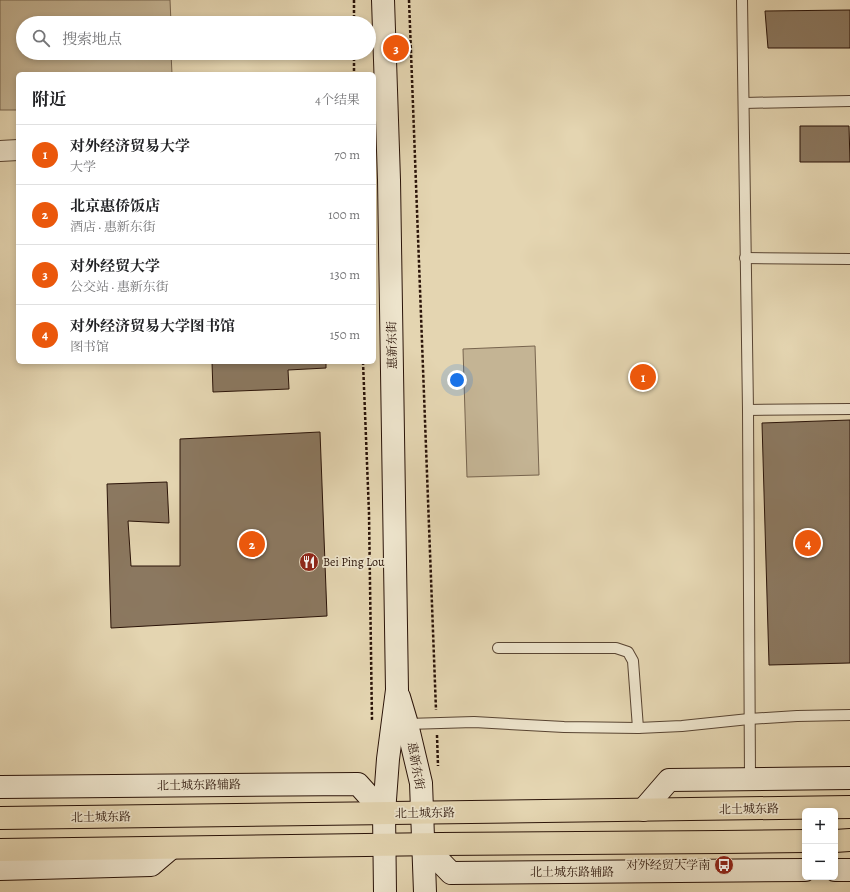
<!DOCTYPE html>
<html lang="zh">
<head>
<meta charset="utf-8">
<style>
	body { margin:0; font-family:Alegreya,"Noto Serif SC",serif; background:#f6f6f6; color:#202124 }
	.controls { position:absolute; right:12px; bottom:12px; display:grid; overflow:hidden; border-radius:6px; box-shadow:0 2px 6px #0003 }
	.controls button { width:36px; height:36px; display:grid; place-items:center; padding:0; border:0; border-bottom:1px solid #e0e0e0; background:#fff; color:#202124; font:20px sans-serif }
	.you { position:absolute; left:457px; top:380px; width:14px; height:14px; margin:-10px; border:3px solid #fff; border-radius:50%; background:#1a73e8; box-shadow:0 0 0 6px #1a73e833 }
	.badge { display:grid; place-items:center; width:26px; height:26px; border-radius:50%; background:#ea580c; color:#fff; font-size:13px; font-weight:700 }
	.pin { position:absolute; translate:-50% -50%; border:2px solid #fff; box-shadow:0 1px 4px #0006 }
	.list { margin:0; padding:0; list-style:none }
	h2 { display:flex; justify-content:space-between; align-items:center; height:52px; margin:0; padding:0 16px; font-size:17px }
	h2 small { font-size:13px; font-weight:400; color:#757577 }
	.list li { display:grid; grid-template-columns:26px 1fr auto; gap:12px; align-items:center; box-sizing:border-box; height:60px; padding:0 16px; border-top:1px solid #e0e0e0 }
	.list b { display:block; font-size:15px; white-space:nowrap }
	.list p { margin:0; font-size:13px; white-space:nowrap; color:#757577 }
	.list em { font-size:13px; font-style:normal; color:#757577 }
	.icon { flex:none; width:22px; height:22px; fill:none; stroke:currentColor; stroke-width:2; stroke-linecap:round; stroke-linejoin:round }
	.map { position:relative; flex:none; width:850px; height:892px; overflow:hidden }
	.search { position:absolute; background:#fff; box-shadow:0 2px 6px #0003; left:16px; top:16px; width:360px; height:44px; display:flex; align-items:center; gap:10px; box-sizing:border-box; padding:0 14px; border-radius:22px; color:#757577; font-size:15px }
	.panel { position:absolute; background:#fff; box-shadow:0 2px 6px #0003; left:16px; top:72px; width:360px; height:292px; border-radius:6px }
	.map>svg:first-child { display:block }
</style>
</head>
<body>
<div class="map">
<svg width="850" height="892" viewBox="0 0 850 892">
	<rect width="100%" height="100%" fill="#e4d5b1"/>
	<filter id="stains"><feTurbulence type="fractalNoise" baseFrequency=".005" numOctaves="4"/><feColorMatrix values="0 0 0 0 .2 0 0 0 0 .09 0 0 0 0 .02 0 0 0 .5 -.17"/></filter>
	<radialGradient id="worn" r=".72"><stop offset=".6" stop-color="#630" stop-opacity="0"/><stop offset="1" stop-color="#630" stop-opacity=".3"/></radialGradient>
	<g fill="#c4b494" stroke="#77644e">
		<polygon points="0,0 170,0 171,23 23,23 23,53 171,53 172,74 18,74 18,110 0,110"/>
		<polygon points="535,346 539,475 467,477 463,349"/>
	</g>
	<g fill="#8b7860" stroke="#2a1308">
		<polygon points="850,10 850,48 768,48 765,11"/>
		<polygon points="800,126 849,126 850,162 800,162"/>
		<polygon points="212,362 326,362 326,368 288,370 289,389 213,392"/>
		<polygon points="850,420 850,663 769,665 762,423"/>
		<polygon points="320,432 327,616 111,628 107,484 167,482 169,523 128,521 131,566 180,566 180,439"/>
	</g>
	<g fill="none" stroke-linecap="round" stroke-linejoin="round">
		<g stroke="#584432" stroke-width="12">
			<g id="lane">
				<polyline points="742,0 748,410 750,779"/>
				<polyline points="744,103 850,101"/>
				<polyline points="745,258 850,259"/>
				<polyline points="748,410 850,409"/>
				<polyline points="498,648 616,648 628,652 633,661 638,728"/>
				<polyline points="407,724 474,722 564,727 638,728 682,726 749,719 797,716 850,715"/>
			</g>
		</g>
		<g stroke="#584432" stroke-width="22">
			<polyline id="street" points="0,151 18,150"/>
		</g>
		<g stroke="#2a1308" stroke-width="24">
			<g id="secondary">
				<polyline points="383,0 389,180 397,690 388,759 384,813 385,892"/>
				<polyline points="399,697 407,724 421,783 425,892"/>
				<polyline points="0,787 358,784 384,813"/>
				<polyline points="643,810 669,780 850,778"/>
				<polyline points="423,844 451,873 805,870"/>
				<polyline points="0,869 151,865 171,848"/>
				<polyline points="835,870 850,870"/>
			</g>
		</g>
		<g stroke="#2a1308" stroke-width="24">
			<g id="primary">
				<polyline points="0,818 850,807"/>
				<polyline points="835,841 850,840"/>
				<polyline points="0,850 440,844 722,842 805,841"/>
			</g>
		</g>
		<g stroke="#2a1308" stroke-width="2.5" stroke-dasharray="3 2" stroke-linecap="butt">
			<polyline points="354,0 354,23"/>
			<polyline points="409,0 436,710"/>
			<polyline points="354,53 354,74"/>
			<polyline points="363,362 369,513 372,721"/>
			<polyline points="437,735 438,766"/>
		</g>
		<use href="#lane" stroke="#ede4cc" stroke-width="10"/>
		<use href="#street" stroke="#ede4cc" stroke-width="20"/>
		<use href="#secondary" stroke="#ede4cc" stroke-width="22"/>
		<use href="#primary" stroke="#e4d5b1" stroke-width="22"/>
	</g>
	<defs>
		<g id="restaurant-disc" transform="scale(1)"><circle r="9.5" fill="#8f2418" stroke="#ede4cc"/><path d="M-5-6h1v4h1v-4h1v4h1v-4h1v5L-1.5 .5V6h-2V.5L-5-1ZM5-6V6H3V1.5H1.5Q1.5-4 5-6Z" fill="#fff"/></g>
		<g id="bus-disc" transform="scale(1)"><circle r="9.5" fill="#8f2418" stroke="#ede4cc"/><path d="M-5-6H5V4H4V6H2V4H-2V6H-4V4H-5ZM-3.5-4V0h7V-4ZM-3.5 1.2v1.5H-2V1.2ZM2 1.2v1.5H3.5V1.2Z" fill="#fff"/></g>
	</defs>
	<g fill-rule="evenodd">
		<use href="#restaurant-disc" x="309" y="562"/>
		<use href="#bus-disc" x="724" y="865"/>
	</g>
	<g text-anchor="middle" dominant-baseline="central" stroke-width="3.5" stroke-linejoin="round" paint-order="stroke">
		<g font-size="12" fill="#2a1308" stroke="#ede4cc">
			<text transform="translate(392 345) rotate(-91)">惠新东街</text>
			<text transform="translate(416 766) rotate(80)">惠新东街</text>
			<text transform="translate(199 785) rotate(-1)">北土城东路辅路</text>
			<text transform="translate(749 809) rotate(-1)">北土城东路</text>
			<text transform="translate(425 813) rotate(-1)">北土城东路</text>
			<text transform="translate(101 817) rotate(-1)">北土城东路</text>
			<text x="572" y="872">北土城东路辅路</text>
		</g>
		<g font-size="12" fill="#2a1308" stroke="#ede4cc" text-anchor="start">
			<text x="323" y="562">Bei Ping Lou</text>
			<text x="710" y="865" text-anchor="end">对外经贸大学南</text>
		</g>
	</g>
	<rect width="100%" height="100%" filter="url(#stains)"/>
	<rect width="100%" height="100%" fill="url(#worn)"/>
</svg>
<div class="controls">
<button>+</button>
<button>−</button>
</div>
<div class="you"></div>
<div class="pin badge" style="left:643px;top:377px">1</div>
<div class="pin badge" style="left:252px;top:544px">2</div>
<div class="pin badge" style="left:396px;top:48px">3</div>
<div class="pin badge" style="left:808px;top:543px">4</div>
<div class="search"><svg class="icon" aria-label="search" viewBox="0 0 24 24"><circle cx="10" cy="10" r="6"/><path d="M15 15l6 6"/></svg>搜索地点</div>
<section class="panel">
<h2>附近<small>4个结果</small></h2>
<ul class="list">
<li><span class="badge">1</span><div><b>对外经济贸易大学</b><p>大学</p></div><em>70 m</em></li>
<li><span class="badge">2</span><div><b>北京惠侨饭店</b><p>酒店 · 惠新东街</p></div><em>100 m</em></li>
<li><span class="badge">3</span><div><b>对外经贸大学</b><p>公交站 · 惠新东街</p></div><em>130 m</em></li>
<li><span class="badge">4</span><div><b>对外经济贸易大学图书馆</b><p>图书馆</p></div><em>150 m</em></li>
</ul>
</section>
</div>
</body>
</html>
